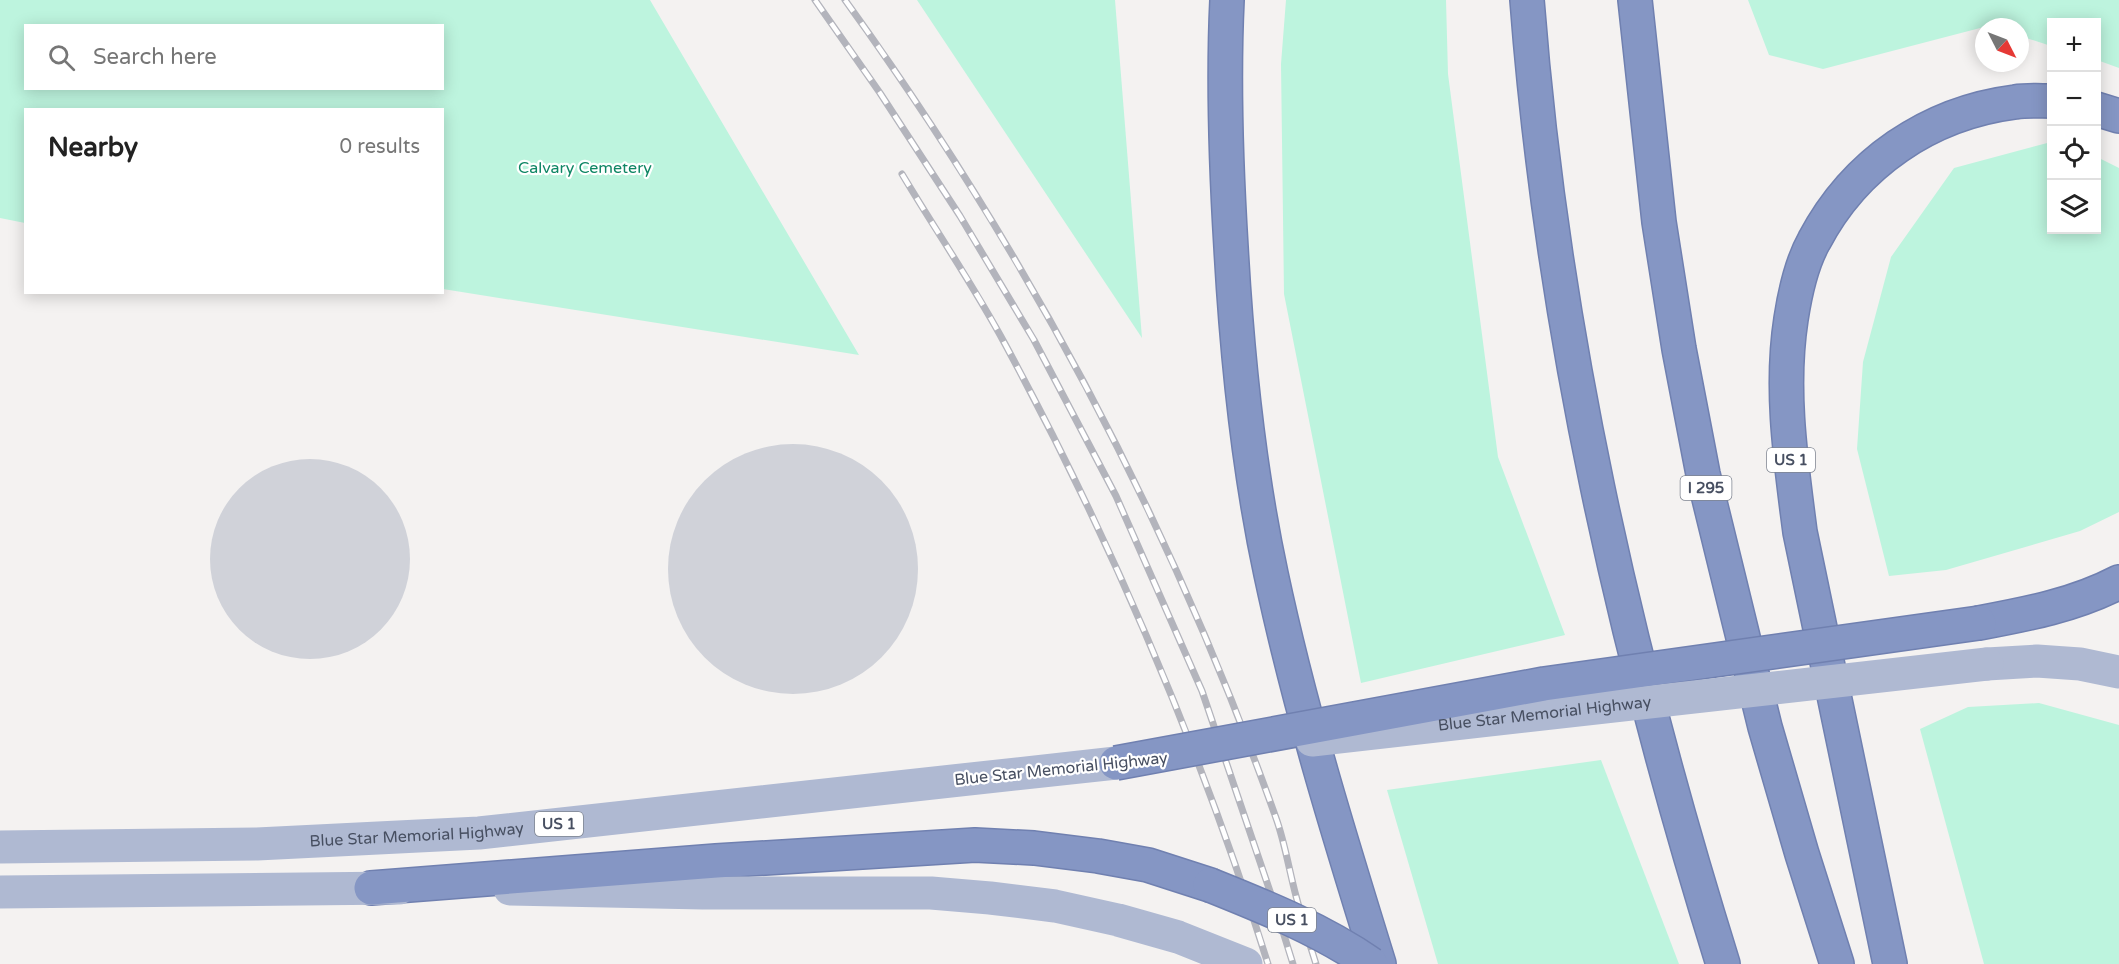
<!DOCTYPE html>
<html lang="en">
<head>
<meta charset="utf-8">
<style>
	body { margin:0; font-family:"Varela Round",sans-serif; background:#f6f6f6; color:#222 }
	.controls { position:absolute; right:18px; top:18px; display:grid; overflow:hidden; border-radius:0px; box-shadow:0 3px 15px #0003 }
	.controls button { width:54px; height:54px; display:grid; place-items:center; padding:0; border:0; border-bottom:2px solid #e0e0e0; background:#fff; color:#222; font:30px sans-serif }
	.compass { position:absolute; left:1975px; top:18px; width:54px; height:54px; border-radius:50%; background:#fff; box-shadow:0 3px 15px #0003; rotate:132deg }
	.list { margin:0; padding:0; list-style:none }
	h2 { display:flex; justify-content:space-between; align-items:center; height:78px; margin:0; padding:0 24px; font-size:26px }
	h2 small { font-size:20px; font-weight:400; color:#767676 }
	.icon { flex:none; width:33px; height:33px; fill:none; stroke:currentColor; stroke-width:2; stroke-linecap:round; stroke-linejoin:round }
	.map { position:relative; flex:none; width:2119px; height:964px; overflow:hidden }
	.search { position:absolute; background:#fff; box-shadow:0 3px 15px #0003; left:24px; top:24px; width:420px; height:66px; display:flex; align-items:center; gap:15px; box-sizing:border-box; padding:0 21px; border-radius:0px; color:#767676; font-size:22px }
	.panel { position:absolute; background:#fff; box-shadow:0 3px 15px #0003; left:24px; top:108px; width:420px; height:186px; border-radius:0px }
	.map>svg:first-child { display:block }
</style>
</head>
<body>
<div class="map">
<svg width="2119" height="964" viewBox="0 0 2119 964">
	<rect width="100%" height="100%" fill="#f4f2f1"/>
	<g fill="#bdf4de" fill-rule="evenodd">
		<path d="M0,0H650L859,355L443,289L442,110H26L25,223L0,218ZM26,26H442V88H26Z"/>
		<polygon points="917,0 1115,0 1142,338"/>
		<polygon points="1286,0 1446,0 1448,74 1498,457 1565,635 1361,683 1284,294 1281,64"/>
		<polygon points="1748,0 2119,0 2119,68 2097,60 2096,22 2052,22 2051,46 2020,36 2020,27 1984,27 1823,69 1769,55"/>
		<polygon points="2051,142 2052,230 2096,230 2097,157 2119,168 2119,512 2080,531 1946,570 1889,576 1857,449 1863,362 1891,257 1954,168"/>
		<polygon points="2039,703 2119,725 2119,964 1984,964 1920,729 1968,707"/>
		<polygon points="1601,760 1679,964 1438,964 1387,790"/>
	</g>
	<g fill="#d0d2d9">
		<circle cx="793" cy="569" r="125"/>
		<circle cx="310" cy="559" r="100"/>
	</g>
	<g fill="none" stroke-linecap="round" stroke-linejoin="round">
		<g stroke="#7080b0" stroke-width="36">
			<g id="motorway">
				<path d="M1227,0C1223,82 1226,165 1231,247C1237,356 1248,467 1271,574C1299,706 1339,835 1379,964"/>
				<path d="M1527,0C1552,329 1625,650 1723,964"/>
				<polyline points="1635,0 1659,222 1679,349 1703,474 1765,727 1802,854 1837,964"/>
				<polyline points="2096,109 2119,116"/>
				<path d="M1979,623C2027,614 2075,605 2119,582"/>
				<polyline points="371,888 716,861 975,845 1034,848 1098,856 1148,865 1210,885"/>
				<path d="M1890,964L1800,532C1791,462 1780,390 1791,319C1795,293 1801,264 1814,241C1855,163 1929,113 2015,102C2027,100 2040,101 2052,101"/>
			</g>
		</g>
		<g stroke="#afb9d2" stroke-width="33">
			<polyline points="1987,664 2037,661 2080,664 2119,672"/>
			<path id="s1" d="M0,847L257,844L479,833L1116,763"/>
			<polyline points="510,889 703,893 931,893 990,898 1055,906 1118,920 1178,937 1246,964"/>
			<polyline points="0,892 399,888"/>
		</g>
		<use href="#motorway" stroke="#8596c4" stroke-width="33"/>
		<g stroke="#b3b4bc" stroke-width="7">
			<g id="rail">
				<polyline points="815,0 880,93 960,216 1034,340 1116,496 1202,691 1275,906 1293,964"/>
				<path d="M845,0C1026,250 1172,526 1276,818C1285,843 1289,870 1296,896C1302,919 1309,942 1316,964"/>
				<path d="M902,174C936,231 974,286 1005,344C1112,542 1201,750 1268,964"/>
			</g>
		</g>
		<use href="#rail" stroke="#fff" stroke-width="4.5" stroke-dasharray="14" stroke-linecap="butt"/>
		<g stroke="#7080b0" stroke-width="36" stroke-linecap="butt">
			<g id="motorway-bridge">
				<polyline points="1116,763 1544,684 1979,623"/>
				<path d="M1210,885C1265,907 1322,930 1371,964"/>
			</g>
		</g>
		<path stroke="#afb9d2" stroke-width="33" id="s2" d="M1312,740L1987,664"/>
		<use href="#motorway-bridge" stroke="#8596c4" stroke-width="33"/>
	</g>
	<g text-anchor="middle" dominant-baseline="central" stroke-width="4.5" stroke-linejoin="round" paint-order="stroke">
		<g fill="#fff" stroke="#7e8490" stroke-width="1.5">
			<rect x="1767" y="448" width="48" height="24" rx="4.5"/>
			<rect x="1680.5" y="476" width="51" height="24" rx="4.5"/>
			<rect x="535" y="812" width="48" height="24" rx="4.5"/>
			<rect x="1268" y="908" width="48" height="24" rx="4.5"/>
		</g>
		<g font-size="15" font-weight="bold" fill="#474f61">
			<text x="1791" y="460">US 1</text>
			<text x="1706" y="488">I 295</text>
			<text x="559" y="824">US 1</text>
			<text x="1292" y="920">US 1</text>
		</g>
		<g font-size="16" fill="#0e8664" stroke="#fff">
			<text x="585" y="168">Calvary Cemetery</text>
		</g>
		<g font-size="16" fill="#474f61" stroke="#fff">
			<text stroke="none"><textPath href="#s2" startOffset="234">Blue Star Memorial Highway</textPath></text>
			<text transform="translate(1061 769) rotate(-6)">Blue Star Memorial Highway</text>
			<text stroke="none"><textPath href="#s1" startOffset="417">Blue Star Memorial Highway</textPath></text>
		</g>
	</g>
</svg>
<div class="controls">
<button>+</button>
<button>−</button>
<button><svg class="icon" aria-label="locate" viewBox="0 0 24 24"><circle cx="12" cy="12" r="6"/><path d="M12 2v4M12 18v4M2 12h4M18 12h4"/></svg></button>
<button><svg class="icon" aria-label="layers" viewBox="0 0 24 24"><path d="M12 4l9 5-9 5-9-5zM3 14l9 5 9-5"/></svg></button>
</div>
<svg class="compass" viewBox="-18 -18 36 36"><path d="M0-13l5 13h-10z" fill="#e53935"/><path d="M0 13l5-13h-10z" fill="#767676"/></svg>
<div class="search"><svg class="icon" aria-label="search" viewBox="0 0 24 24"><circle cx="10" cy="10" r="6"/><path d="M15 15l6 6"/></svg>Search here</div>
<section class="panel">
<h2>Nearby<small>0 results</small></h2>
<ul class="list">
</ul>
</section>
</div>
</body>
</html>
